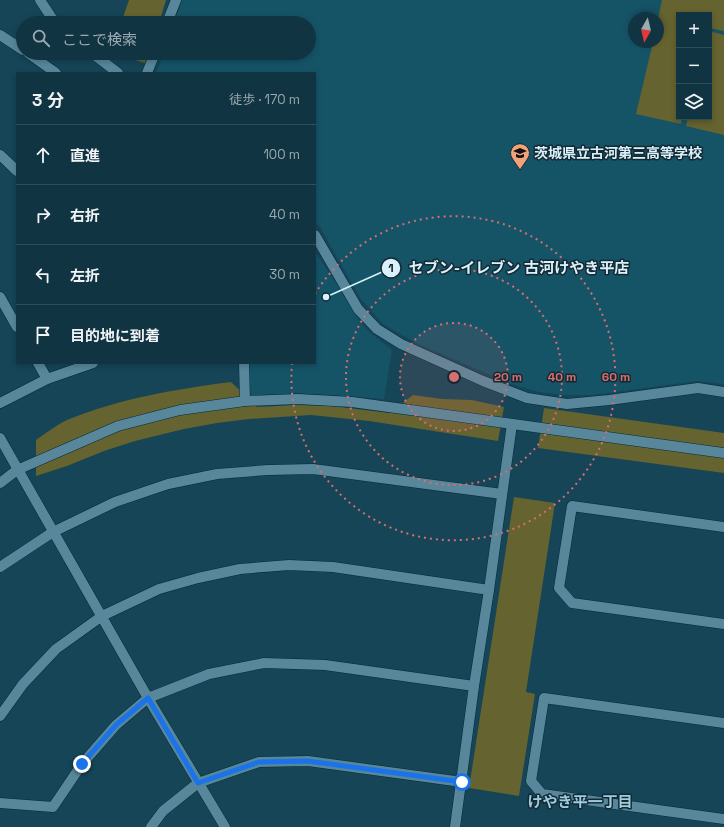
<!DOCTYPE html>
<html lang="ja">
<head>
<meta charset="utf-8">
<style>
	body { margin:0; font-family:"Space Grotesk","Noto Sans JP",sans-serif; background:#1e3f4c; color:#f1f3f6 }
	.controls { position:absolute; right:12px; top:12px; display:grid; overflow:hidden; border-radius:0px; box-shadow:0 2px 6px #0003 }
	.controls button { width:36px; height:36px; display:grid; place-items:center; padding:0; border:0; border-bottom:1px solid #304f5a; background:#103441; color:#f1f3f6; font:20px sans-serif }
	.compass { position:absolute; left:628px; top:12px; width:36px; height:36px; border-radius:50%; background:#103441; box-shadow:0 2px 6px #0003; rotate:188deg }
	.stop { position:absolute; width:12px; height:12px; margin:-9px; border:3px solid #1a73e8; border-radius:50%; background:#fff }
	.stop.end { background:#1a73e8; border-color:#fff; box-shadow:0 1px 4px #0008 }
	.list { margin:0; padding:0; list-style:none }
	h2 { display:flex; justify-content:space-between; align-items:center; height:52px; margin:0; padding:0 16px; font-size:17px }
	h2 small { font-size:13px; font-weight:400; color:#9caab1 }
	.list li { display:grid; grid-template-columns:26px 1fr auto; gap:12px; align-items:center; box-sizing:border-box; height:60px; padding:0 16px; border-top:1px solid #304f5a }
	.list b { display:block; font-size:15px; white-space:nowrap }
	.list em { font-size:13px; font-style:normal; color:#9caab1 }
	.icon { flex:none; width:22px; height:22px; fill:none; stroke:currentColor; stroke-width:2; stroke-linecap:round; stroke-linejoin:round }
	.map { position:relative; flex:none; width:724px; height:827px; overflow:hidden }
	.search { position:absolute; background:#103441; box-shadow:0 2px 6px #0003; left:16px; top:16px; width:300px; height:44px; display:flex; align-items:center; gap:10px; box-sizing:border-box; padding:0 14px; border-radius:22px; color:#9caab1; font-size:15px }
	.panel { position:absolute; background:#103441; box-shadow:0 2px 6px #0003; left:16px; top:72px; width:300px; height:292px; border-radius:0px }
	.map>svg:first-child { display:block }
</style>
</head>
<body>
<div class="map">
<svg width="724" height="827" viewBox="0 0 724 827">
	<rect width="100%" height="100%" fill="#154557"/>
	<g fill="#155367" fill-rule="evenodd">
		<path d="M182,0H724V384L697,381L592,395H563L539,392L514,385L416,343L383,324L360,298L320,227L315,222V73H156L164,53H309V23H174ZM679,15H709V117H679ZM634,18H658V42H634Z"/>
		<polygon points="315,252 336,283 358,319 367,330 392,350 384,399 297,393 248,398 247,363 315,363"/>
	</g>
	<g fill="#65632f">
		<polygon points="129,0 166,0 159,23 121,23"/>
		<polygon points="662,0 724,0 724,31 709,28 709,15 679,15 679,22 677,22 679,22 679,117 682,117 681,124 636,114 653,42 658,42 658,19"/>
		<polygon points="709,31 724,35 724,135 686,126 688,117 709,117"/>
		<polygon points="112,53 148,53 145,63"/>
		<path d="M231,382L257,407L295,405L331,406L390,413L413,395L442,399L472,400L504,407L498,441L369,421L311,415L249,419L217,423L184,429L135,441L104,451L67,466L36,476V440C45,434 56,425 67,420C118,399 176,389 231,382Z"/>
		<polygon points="544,408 724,433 724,473 538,448"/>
		<polygon points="514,497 555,503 526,692 535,694 519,796 469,788"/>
	</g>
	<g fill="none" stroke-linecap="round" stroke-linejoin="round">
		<g stroke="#052a37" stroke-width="11">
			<g id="minor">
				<polyline points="40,0 55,23"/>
				<polyline points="167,23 176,0"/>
				<polyline points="0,35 23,50"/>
				<polyline points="28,53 56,73"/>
				<polyline points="92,53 118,73"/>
				<polyline points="147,73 155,53"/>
				<polyline points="0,155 17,171"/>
				<polyline points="315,235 358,309 377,329 401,344 483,381 527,398 567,404 609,400 698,388 724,392"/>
				<polyline points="0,297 17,327"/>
				<polyline points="38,363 47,379"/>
				<polyline points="244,363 245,401"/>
				<polyline points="0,403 47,379 93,363"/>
				<polyline points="0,438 148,698 225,827"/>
				<polyline points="724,527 572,506 559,588 572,603 724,624"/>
				<polyline points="0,567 53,532 115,502 168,484 217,474 268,470 313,469 502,494"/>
				<polyline points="0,716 23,684 56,649 102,616 159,589 198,578 240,569 289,565 333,567 489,590"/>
				<polyline points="724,723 544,698 531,781 542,794 724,819"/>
				<polyline points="0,803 53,807 82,764 116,725 148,698 209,674 264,663 325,665 474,686"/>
				<polyline points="151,827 163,811 198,783 259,762 308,761 462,782"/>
				<polyline points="455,827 474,686 489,590 512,424"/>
			</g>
		</g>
		<g stroke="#052a37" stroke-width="11">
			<polyline id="tertiary" points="0,483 17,470 118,426 180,410 245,401 298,399 352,402 724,453"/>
		</g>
		<use href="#minor" stroke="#58879b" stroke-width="10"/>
		<use href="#tertiary" stroke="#58879b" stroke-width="10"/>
	</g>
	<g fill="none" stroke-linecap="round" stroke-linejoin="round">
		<polyline stroke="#1a73e8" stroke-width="5" points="82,764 116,725 148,698 198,783 259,762 308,761 462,782"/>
	</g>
	<circle cx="454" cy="377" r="54" fill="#d76e72" fill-opacity=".12"/>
	<g fill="none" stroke="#d76e72" stroke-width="2" stroke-dasharray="2 4">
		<circle cx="454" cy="377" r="54"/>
		<circle cx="454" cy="377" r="108"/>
		<path d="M315 294A162 162 0 1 1 292 364"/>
	</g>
	<defs>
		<g id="school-pin" transform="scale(1)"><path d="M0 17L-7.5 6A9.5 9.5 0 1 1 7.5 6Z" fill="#f1a27b" stroke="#152931"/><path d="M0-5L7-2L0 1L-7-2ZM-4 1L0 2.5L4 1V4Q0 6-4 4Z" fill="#111"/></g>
	</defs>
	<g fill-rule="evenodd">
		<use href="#school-pin" x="520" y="153"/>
	</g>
	<g text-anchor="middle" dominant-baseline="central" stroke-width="3" stroke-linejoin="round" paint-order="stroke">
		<g font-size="14" font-weight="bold" fill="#d8f1fc" stroke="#152931" text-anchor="start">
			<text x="534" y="153">茨城県立古河第三高等学校</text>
		</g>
		<g font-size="15" font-weight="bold" fill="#9bcce2" stroke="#152931">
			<text x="580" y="801">けやき平一丁目</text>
		</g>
	</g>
	<circle cx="454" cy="377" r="6" fill="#d76e72" stroke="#152931" stroke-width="2"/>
	<g font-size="12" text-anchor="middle" font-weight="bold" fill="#d76e72" stroke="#152931" stroke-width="3" stroke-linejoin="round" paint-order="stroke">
		<text x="508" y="381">20 m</text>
		<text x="562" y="381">40 m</text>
		<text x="616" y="381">60 m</text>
	</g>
	<path fill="none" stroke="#d8f1fc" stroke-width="1.5" d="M326 297L391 268"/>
	<g fill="#d8f1fc" stroke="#152931" stroke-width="1.5">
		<circle cx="326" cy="297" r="4"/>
		<circle cx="391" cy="268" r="10"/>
	</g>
	<g font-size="12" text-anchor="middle" font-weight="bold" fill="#111">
		<text x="391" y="272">1</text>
	</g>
	<g font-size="15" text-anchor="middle" font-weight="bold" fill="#d8f1fc" stroke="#152931" stroke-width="3" stroke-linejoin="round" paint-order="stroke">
		<text x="519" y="273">セブン-イレブン 古河けやき平店</text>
	</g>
</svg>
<div class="controls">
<button>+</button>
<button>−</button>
<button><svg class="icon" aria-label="layers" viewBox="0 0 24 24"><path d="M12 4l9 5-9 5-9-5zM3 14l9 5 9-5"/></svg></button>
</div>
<svg class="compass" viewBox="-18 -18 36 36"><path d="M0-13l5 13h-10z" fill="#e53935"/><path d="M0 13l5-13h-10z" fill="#9caab1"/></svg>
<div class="stop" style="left:462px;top:782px"></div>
<div class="stop end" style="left:82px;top:764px"></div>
<div class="search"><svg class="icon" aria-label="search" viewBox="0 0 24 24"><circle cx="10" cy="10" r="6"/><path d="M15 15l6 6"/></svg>ここで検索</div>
<section class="panel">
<h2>3 分<small>徒歩 · 170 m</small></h2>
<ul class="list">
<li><svg class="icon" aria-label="ahead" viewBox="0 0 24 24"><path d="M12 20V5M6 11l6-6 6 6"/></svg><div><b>直進</b></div><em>100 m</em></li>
<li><svg class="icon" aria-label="right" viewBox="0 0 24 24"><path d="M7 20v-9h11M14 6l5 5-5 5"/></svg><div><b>右折</b></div><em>40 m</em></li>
<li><svg class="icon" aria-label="left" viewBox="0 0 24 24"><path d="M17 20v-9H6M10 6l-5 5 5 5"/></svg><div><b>左折</b></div><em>30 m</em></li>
<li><svg class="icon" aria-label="arrive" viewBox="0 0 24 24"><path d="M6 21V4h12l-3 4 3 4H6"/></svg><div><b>目的地に到着</b></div></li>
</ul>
</section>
</div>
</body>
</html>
